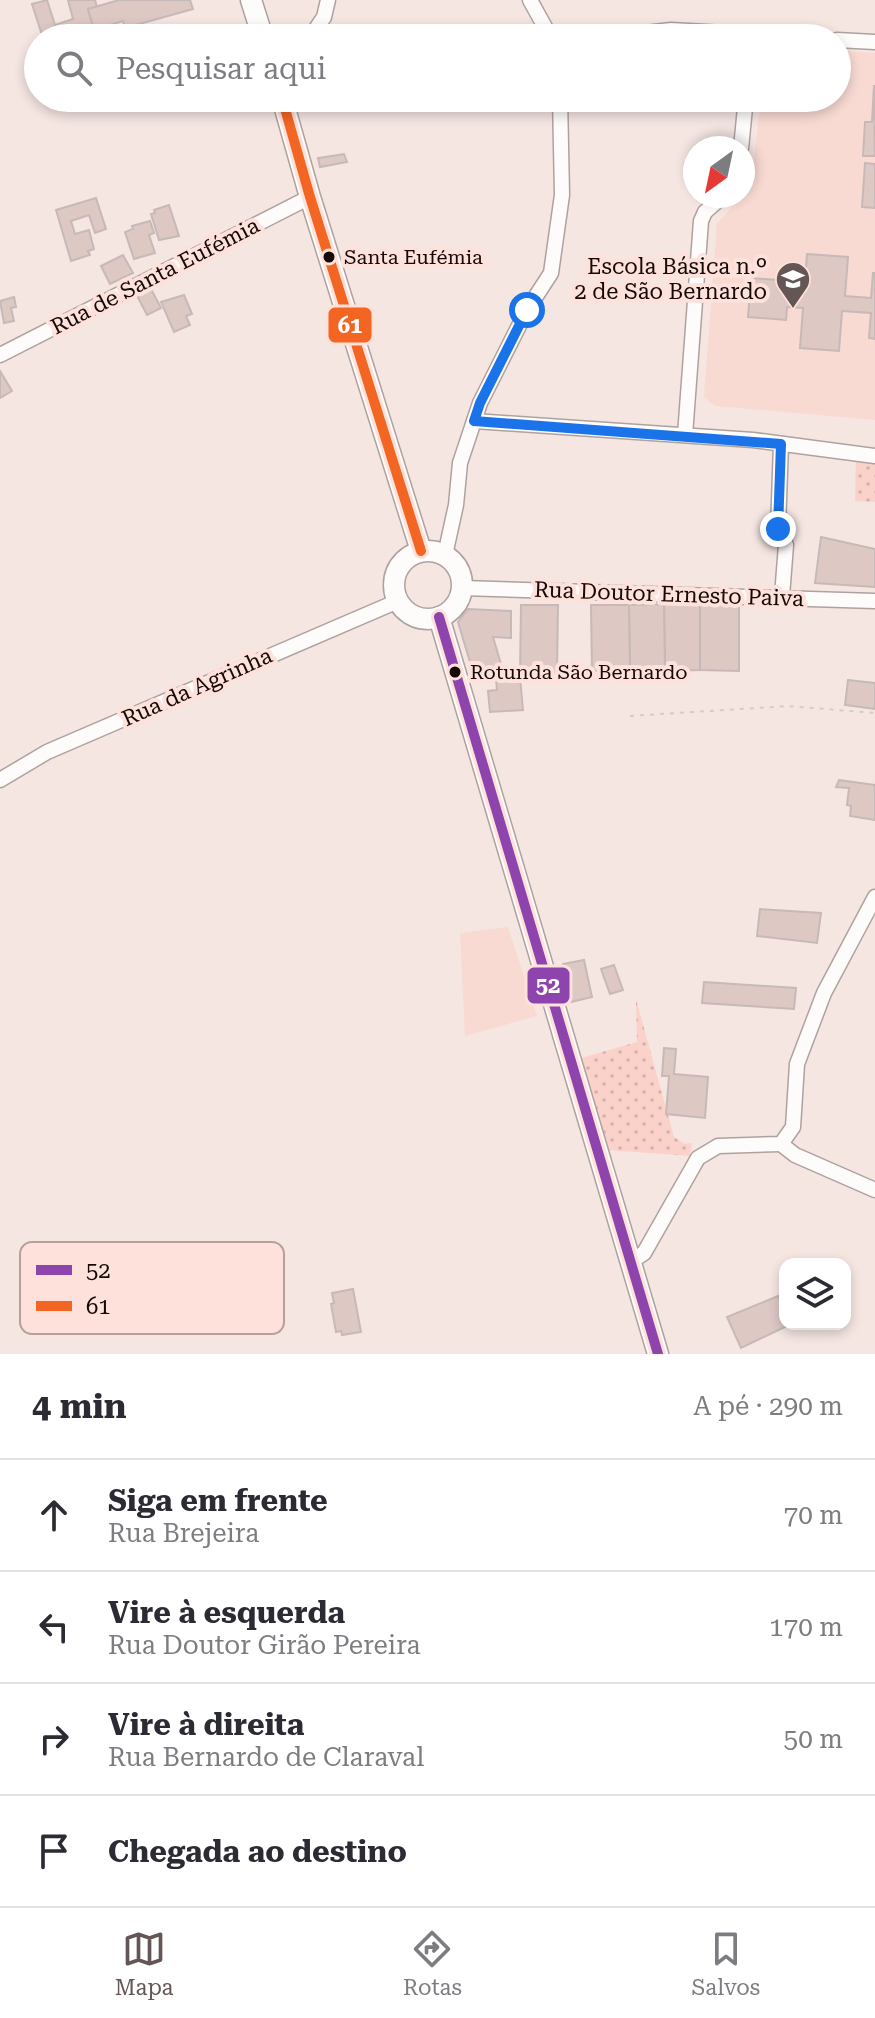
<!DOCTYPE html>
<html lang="pt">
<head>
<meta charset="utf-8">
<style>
	body { margin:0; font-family:"Roboto Serif",serif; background:#f2f2f3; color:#2b2b33 }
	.controls { position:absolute; right:24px; bottom:24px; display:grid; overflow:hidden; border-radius:16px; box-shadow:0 4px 12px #0003 }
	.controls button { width:72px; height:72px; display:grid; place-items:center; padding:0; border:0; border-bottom:2px solid #e1e1e2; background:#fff; color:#2b2b33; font:40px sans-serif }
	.compass { position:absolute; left:683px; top:136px; width:72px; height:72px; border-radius:50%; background:#fff; box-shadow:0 4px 12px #0003; rotate:213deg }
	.stop { position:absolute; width:24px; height:24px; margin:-18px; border:6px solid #1a73e8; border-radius:50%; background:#fff }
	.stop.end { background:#1a73e8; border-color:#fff; box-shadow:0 2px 8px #0008 }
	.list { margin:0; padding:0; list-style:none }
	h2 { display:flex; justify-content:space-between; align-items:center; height:104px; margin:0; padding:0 32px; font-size:34px }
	h2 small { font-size:26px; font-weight:400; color:#7c7c81 }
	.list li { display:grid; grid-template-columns:52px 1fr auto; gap:24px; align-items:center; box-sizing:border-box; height:112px; padding:0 32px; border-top:2px solid #e1e1e2 }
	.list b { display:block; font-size:30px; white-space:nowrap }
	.list p { margin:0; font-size:26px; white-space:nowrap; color:#7c7c81 }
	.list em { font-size:26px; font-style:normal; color:#7c7c81 }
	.icon { flex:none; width:44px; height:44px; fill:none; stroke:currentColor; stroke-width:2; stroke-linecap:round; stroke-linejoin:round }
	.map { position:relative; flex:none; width:875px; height:1354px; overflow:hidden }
	.search { position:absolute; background:#fff; box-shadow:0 4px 12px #0003; left:24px; right:24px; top:24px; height:88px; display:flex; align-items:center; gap:20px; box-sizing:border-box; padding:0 28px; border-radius:44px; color:#7c7c81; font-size:30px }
	.sheet { height:552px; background:#fff }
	nav { display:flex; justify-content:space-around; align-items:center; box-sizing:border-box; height:112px; border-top:2px solid #e1e1e2; background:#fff; font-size:22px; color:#7c7c81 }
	nav a { display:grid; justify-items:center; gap:4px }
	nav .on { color:#635654 }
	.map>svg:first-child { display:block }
</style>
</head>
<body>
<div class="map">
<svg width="875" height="1354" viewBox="0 0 875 1354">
	<defs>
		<pattern id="grass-dots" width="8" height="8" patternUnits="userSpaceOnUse" patternTransform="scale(2)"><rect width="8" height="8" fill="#fad2c9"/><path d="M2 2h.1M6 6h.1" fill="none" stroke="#d5b3ab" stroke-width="1.8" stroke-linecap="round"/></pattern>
	</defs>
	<rect width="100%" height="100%" fill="#f5e6e2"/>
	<g fill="#f8dad3">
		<polygon points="837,50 875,53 875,420 715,406 704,397 717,224 751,185 761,98 837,98"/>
		<polygon points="508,927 537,1016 465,1036 460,933"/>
	</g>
	<g fill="url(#grass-dots)">
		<polygon points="856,456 875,459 875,502 855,501"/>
		<polygon points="636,999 674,1137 685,1144 692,1143 690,1156 608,1150 578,1059 637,1042"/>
	</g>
	<g fill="#ddc8c4" stroke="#c6b9b7" stroke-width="2">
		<polygon points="47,0 55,25 73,19 68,0 95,0 97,7 88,9 94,30 66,38 43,38 32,4"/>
		<polygon points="119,0 190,0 193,9 125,28 123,21 94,30 88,9"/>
		<polygon points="874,85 875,156 863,156 865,122 872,122"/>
		<polygon points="344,154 347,162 320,167 318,158"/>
		<polygon points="865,163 875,164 875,208 862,207"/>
		<polygon points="96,198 106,229 95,233 89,215 71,221 75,234 89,230 94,249 88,251 90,255 71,261 56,210"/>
		<polygon points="169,205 179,236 159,240 151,214 155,213 154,210"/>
		<polygon points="150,221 154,233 149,235 155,253 134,259 125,232 133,229 132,226"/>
		<polygon points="807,254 848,257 845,296 871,298 873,273 875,273 875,339 869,338 871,313 842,311 839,351 800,348 803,308 787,307 786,320 748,317 751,278 790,281 790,293 804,294"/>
		<polygon points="123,255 133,273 110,284 101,266"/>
		<polygon points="149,285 161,308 147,315 135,292"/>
		<polygon points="184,295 192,314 186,316 190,325 174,332 161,302"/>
		<polygon points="14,297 16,307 11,308 14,321 4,323 0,301"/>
		<polygon points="0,371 12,391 0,398"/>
		<polygon points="821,537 875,549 875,587 815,583"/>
		<polygon points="739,603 739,671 700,670 700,604"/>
		<polygon points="664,604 700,604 700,670 665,671"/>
		<polygon points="664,604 665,671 630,671 629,605"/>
		<polygon points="521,605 558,605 557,673 520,673"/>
		<polygon points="591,605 629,605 630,671 592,671"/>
		<polygon points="468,609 511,611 511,638 493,637 501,664 473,672 458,622"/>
		<polygon points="520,677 523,710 490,712 488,691 497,690 496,679"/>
		<polygon points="848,680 875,683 875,709 845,705"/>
		<polygon points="839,780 875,785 875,820 850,816 851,806 847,805 849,788 836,787"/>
		<polygon points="760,909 821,913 817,943 757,936"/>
		<polygon points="584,960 592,997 571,1002 563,964"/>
		<polygon points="614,965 623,990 610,994 601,969"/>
		<polygon points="704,982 796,988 794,1009 702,1003"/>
		<polygon points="664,1048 676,1049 674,1074 708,1077 705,1118 666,1114 669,1076 662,1076"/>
		<polygon points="353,1289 361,1332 342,1335 341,1331 336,1332 331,1304 334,1303 332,1293"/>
		<polygon points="778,1296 785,1310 785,1324 791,1324 741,1348 727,1317"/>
	</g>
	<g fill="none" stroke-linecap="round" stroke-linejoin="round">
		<g stroke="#aea29f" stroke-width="17">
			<g id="street">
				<polyline points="530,0 551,38"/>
				<polyline points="310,38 324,17 328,0"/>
				<polyline points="602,38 671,30 813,38"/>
				<polyline points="837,40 875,42"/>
				<polyline points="741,148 746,98"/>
				<polyline points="0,355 310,197"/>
				<polyline points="474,421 753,440 875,456"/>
				<polyline points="685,435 701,221 705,212 723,196"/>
				<polyline points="781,444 778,529 786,545 782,596"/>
				<polyline points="445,555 456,505 460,463 480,403 527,310 551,273 562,195 560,98"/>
				<polyline points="462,588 875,601"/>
				<polyline points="0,780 47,752 398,601"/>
				<polyline points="781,1144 795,1155 875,1190"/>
				<polyline points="630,1262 644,1253 698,1158 718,1146 781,1144 793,1127 797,1064 824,993 875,897"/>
			</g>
		</g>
		<g stroke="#aea29f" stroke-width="23">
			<g id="secondary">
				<polyline points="251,0 263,38"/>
				<polyline points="282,98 310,197 421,551"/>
				<circle cx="428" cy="585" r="34"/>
				<polyline points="439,617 658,1354"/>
			</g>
		</g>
		<polyline stroke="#d1cdcc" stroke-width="2" stroke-dasharray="4 6" stroke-linecap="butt" points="630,716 788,706 875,713"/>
		<use href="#street" stroke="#fefbfb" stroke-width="14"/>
		<use href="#secondary" stroke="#fefbfb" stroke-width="20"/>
		<g stroke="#fde1da" stroke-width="16">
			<polyline id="bus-1" points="439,617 658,1354"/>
		</g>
		<g stroke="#fde1da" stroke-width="16">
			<polyline id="bus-2" points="282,98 310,197 421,551"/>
		</g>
		<use href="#bus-1" stroke="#8e44ad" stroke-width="10"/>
		<use href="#bus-2" stroke="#f26522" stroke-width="10"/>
	</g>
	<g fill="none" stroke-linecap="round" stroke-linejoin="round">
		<polyline stroke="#1a73e8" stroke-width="10" points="527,310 480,403 474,421 781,444 778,529"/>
	</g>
	<defs>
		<g id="school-pin" transform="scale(1.8)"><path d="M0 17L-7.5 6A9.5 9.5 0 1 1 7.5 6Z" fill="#635654" stroke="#fde1da"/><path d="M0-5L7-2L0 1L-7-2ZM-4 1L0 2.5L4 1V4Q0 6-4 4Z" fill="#fff"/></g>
	</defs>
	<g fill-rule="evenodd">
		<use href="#school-pin" x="793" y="279"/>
	</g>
	<g fill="#140907" stroke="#fde1da" stroke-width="3">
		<circle cx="329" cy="257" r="7"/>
		<circle cx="455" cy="672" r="7"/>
	</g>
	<g text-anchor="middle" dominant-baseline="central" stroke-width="8" stroke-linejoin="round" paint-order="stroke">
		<g font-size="20" fill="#140907" stroke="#fde1da" text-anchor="start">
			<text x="344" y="257">Santa Eufémia</text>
			<text x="470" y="672">Rotunda São Bernardo</text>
		</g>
		<g font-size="22" fill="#140907" stroke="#fde1da" text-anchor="end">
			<text x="767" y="266">Escola Básica n.º<tspan x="767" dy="25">2 de São Bernardo</tspan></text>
		</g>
		<g font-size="22" fill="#140907" stroke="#fde1da">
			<text transform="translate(155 276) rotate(-27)">Rua de Santa Eufémia</text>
			<text transform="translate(669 594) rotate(2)">Rua Doutor Ernesto Paiva</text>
			<text transform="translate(197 687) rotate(-24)">Rua da Agrinha</text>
		</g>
	</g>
	<rect x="20" y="1242" width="264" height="92" rx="12" fill="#fde1da" stroke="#b7a09b" stroke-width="2"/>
	<rect x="36" y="1265" width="36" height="10" fill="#8e44ad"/>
	<rect x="36" y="1301" width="36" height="10" fill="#f26522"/>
	<g font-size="22" fill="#140907">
		<text x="86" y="1278">52</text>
		<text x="86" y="1314">61</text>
	</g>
	<g stroke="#fde1da" stroke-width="3">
		<rect x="327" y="306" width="46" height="38" rx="8" fill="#f26522"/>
		<rect x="526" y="966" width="45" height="39" rx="8" fill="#8e44ad"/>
	</g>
	<g font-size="22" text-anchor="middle" font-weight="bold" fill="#fff">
		<text x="350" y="333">61</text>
		<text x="548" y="993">52</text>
	</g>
</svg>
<div class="controls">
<button><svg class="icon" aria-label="layers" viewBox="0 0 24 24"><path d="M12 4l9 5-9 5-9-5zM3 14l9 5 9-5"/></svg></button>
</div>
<svg class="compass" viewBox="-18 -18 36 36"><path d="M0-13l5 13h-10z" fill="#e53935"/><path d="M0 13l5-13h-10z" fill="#7c7c81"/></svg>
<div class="stop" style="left:527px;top:310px"></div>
<div class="stop end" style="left:778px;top:529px"></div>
<div class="search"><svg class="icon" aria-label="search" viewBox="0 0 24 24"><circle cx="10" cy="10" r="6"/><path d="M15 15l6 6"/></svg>Pesquisar aqui</div>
</div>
<section class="sheet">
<h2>4 min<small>A pé · 290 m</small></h2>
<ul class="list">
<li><svg class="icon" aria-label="ahead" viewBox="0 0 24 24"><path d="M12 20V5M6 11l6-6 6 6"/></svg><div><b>Siga em frente</b><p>Rua Brejeira</p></div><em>70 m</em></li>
<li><svg class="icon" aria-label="left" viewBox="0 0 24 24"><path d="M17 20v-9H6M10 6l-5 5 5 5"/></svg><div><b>Vire à esquerda</b><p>Rua Doutor Girão Pereira</p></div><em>170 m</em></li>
<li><svg class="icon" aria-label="right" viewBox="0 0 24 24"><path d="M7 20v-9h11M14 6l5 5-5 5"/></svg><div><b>Vire à direita</b><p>Rua Bernardo de Claraval</p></div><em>50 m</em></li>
<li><svg class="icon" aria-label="arrive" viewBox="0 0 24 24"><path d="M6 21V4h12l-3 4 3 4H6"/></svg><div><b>Chegada ao destino</b></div></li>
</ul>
</section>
<nav>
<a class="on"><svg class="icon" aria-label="map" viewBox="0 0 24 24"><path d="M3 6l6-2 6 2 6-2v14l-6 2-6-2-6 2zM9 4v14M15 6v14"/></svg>Mapa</a>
<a><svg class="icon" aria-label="directions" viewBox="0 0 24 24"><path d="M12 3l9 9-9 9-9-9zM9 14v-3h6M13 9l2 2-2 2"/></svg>Rotas</a>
<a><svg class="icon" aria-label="saved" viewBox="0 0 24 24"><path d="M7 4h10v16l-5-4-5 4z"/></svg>Salvos</a>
</nav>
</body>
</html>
